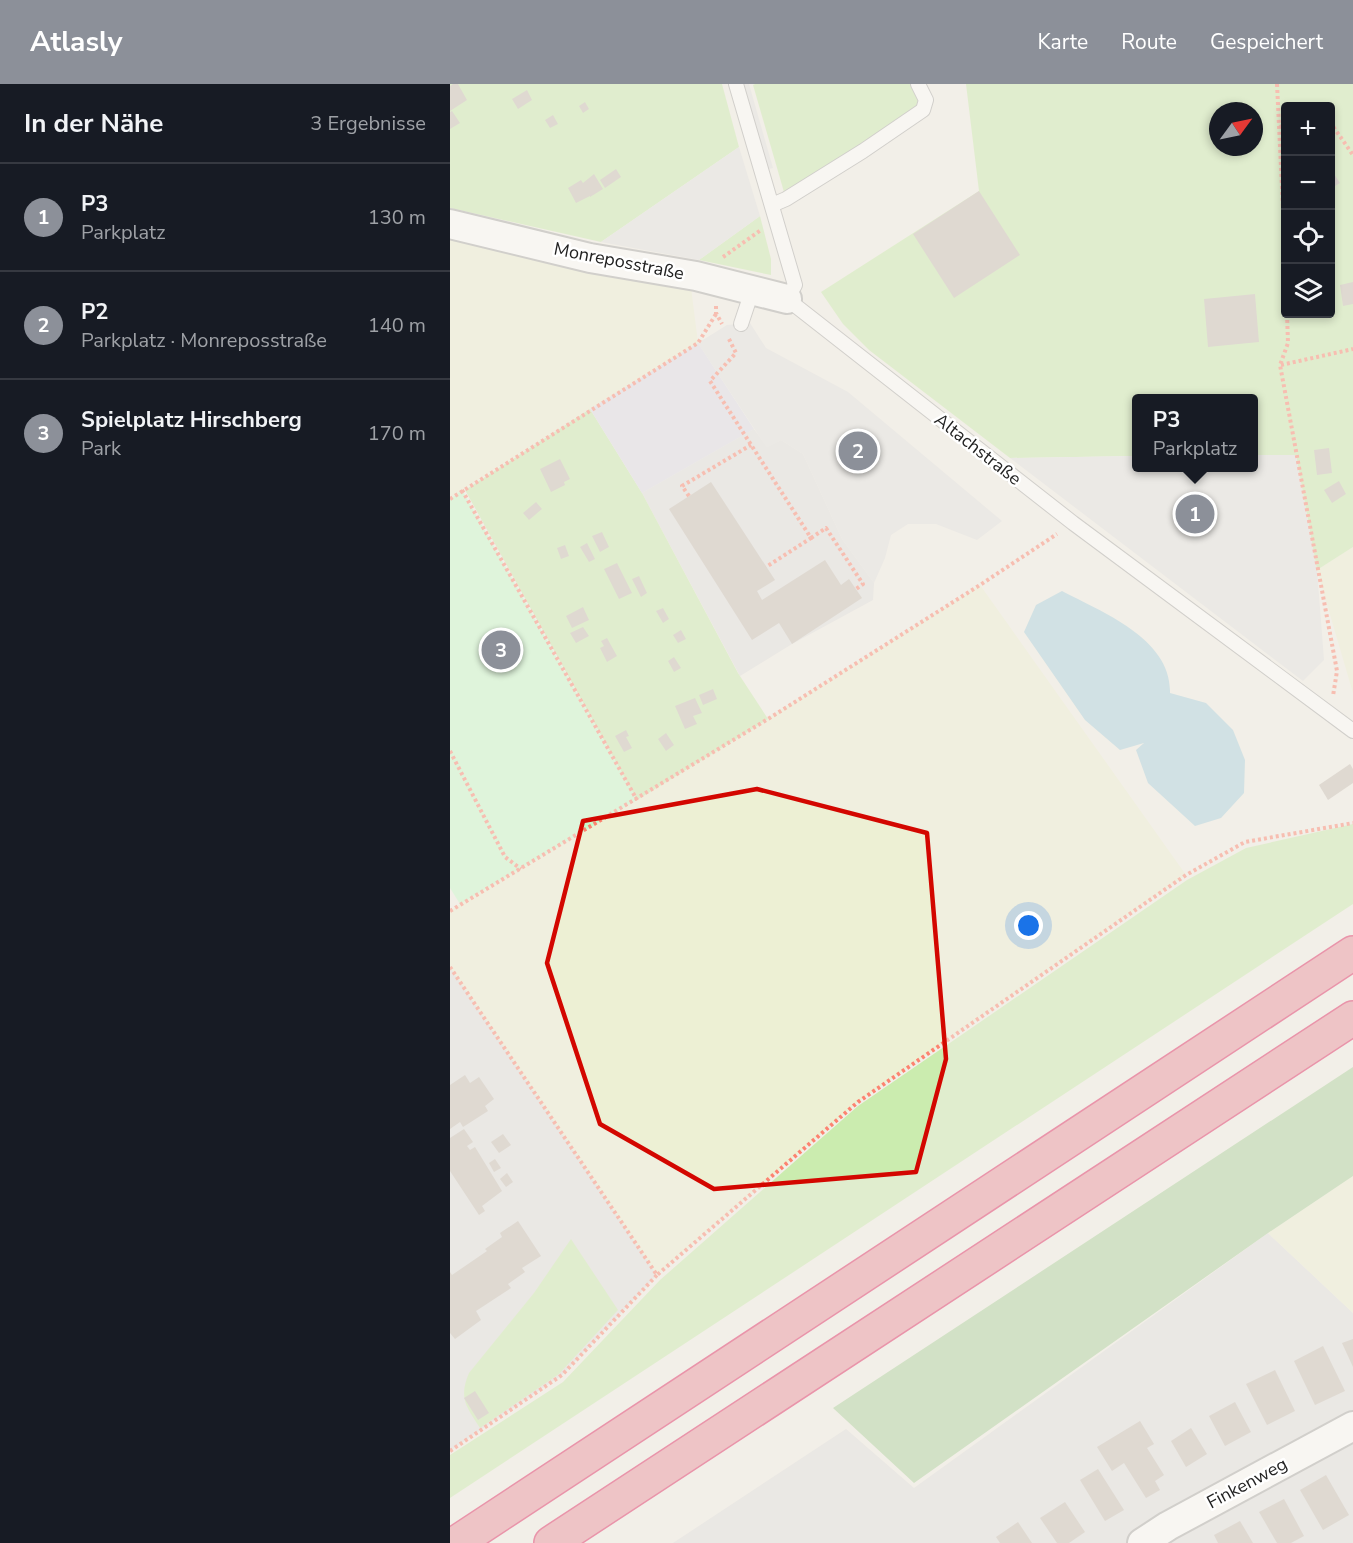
<!DOCTYPE html>
<html lang="de">
<head>
<meta charset="utf-8">
<style>
	body { margin:0; font-family:"Nunito Sans",sans-serif; background:#242831; color:#f1f3f6 }
	.controls { position:absolute; right:18px; top:18px; display:grid; overflow:hidden; border-radius:6px; box-shadow:0 3px 9px #0003 }
	.controls button { width:54px; height:54px; display:grid; place-items:center; padding:0; border:0; border-bottom:2px solid #363941; background:#171b24; color:#f1f3f6; font:30px sans-serif }
	.compass { position:absolute; left:759px; top:18px; width:54px; height:54px; border-radius:50%; background:#171b24; box-shadow:0 3px 9px #0003; rotate:57deg }
	.you { position:absolute; left:579px; top:842px; width:21px; height:21px; margin:-15px; border:4px solid #fff; border-radius:50%; background:#1a73e8; box-shadow:0 0 0 9px #1a73e833 }
	.badge { display:grid; place-items:center; width:39px; height:39px; border-radius:50%; background:#8c9099; color:#fff; font-size:20px; font-weight:700 }
	.pin { position:absolute; translate:-50% -50%; border:3px solid #fff; box-shadow:0 2px 6px #0006 }
	.popup { position:absolute; left:682px; top:310px; width:126px; height:78px; box-sizing:border-box; display:grid; place-content:center; border-radius:6px; background:#171b24; filter:drop-shadow(0 2px 4px #0005); font-size:20px; white-space:nowrap; color:#9ea1a6 }
	.popup b { font-size:22px; color:#f1f3f6 }
	.popup::after { content:''; position:absolute; left:50%; top:100%; margin-left:-12px; border:12px solid transparent; border-top-color:#171b24 }
	.list { margin:0; padding:0; list-style:none }
	h2 { display:flex; justify-content:space-between; align-items:center; height:78px; margin:0; padding:0 24px; font-size:26px }
	h2 small { font-size:20px; font-weight:400; color:#9ea1a6 }
	.list li { display:grid; grid-template-columns:39px 1fr auto; gap:18px; align-items:center; box-sizing:border-box; height:108px; padding:0 24px; border-top:2px solid #363941 }
	.list b { display:block; font-size:22px; white-space:nowrap }
	.list p { margin:0; font-size:20px; white-space:nowrap; color:#9ea1a6 }
	.list em { font-size:20px; font-style:normal; color:#9ea1a6 }
	.icon { flex:none; width:33px; height:33px; fill:none; stroke:currentColor; stroke-width:2; stroke-linecap:round; stroke-linejoin:round }
	.map { position:relative; flex:none; width:903px; height:1459px; overflow:hidden }
	header { display:flex; align-items:center; gap:36px; box-sizing:border-box; height:84px; padding:0 30px; background:#8c9099; color:#fff }
	header strong { font-size:28px }
	nav { display:flex; gap:33px; margin-inline-start:auto; font-size:21px }
	main { display:flex }
	aside { flex:1; background:#171b24 }
	.map>svg:first-child { display:block }
</style>
</head>
<body>
<header>
<strong>Atlasly</strong>
<nav><a>Karte</a><a>Route</a><a>Gespeichert</a></nav>
</header>
<main>
<aside>
<h2>In der Nähe<small>3 Ergebnisse</small></h2>
<ul class="list">
<li><span class="badge">1</span><div><b>P3</b><p>Parkplatz</p></div><em>130 m</em></li>
<li><span class="badge">2</span><div><b>P2</b><p>Parkplatz · Monreposstraße</p></div><em>140 m</em></li>
<li><span class="badge">3</span><div><b>Spielplatz Hirschberg</b><p>Park</p></div><em>170 m</em></li>
</ul>
</aside>
<div class="map">
<svg width="903" height="1459" viewBox="0 0 903 1459">
	<rect width="100%" height="100%" fill="#f2efe8"/>
	<g fill="#e0dfdf">
		<polygon points="304,345 317,363 331,356 353,370 392,455 424,499 423,516 342,560 290,592 192,409"/>
		<polygon points="0,883 207,1191 112,1291 0,1367"/>
		<polygon points="818,1149 903,1229 903,1459 223,1459 396,1345 464,1404"/>
	</g>
	<g fill="#edf0d4">
		<polygon points="0,152 241,204 248,259 125,334 0,414"/>
		<polygon points="903,463 903,609 867,486"/>
		<polygon points="530,501 736,791 408,1018 207,1191 0,883 0,827 10,820 187,716"/>
		<polygon points="903,1092 903,1229 818,1149"/>
	</g>
	<g fill="#cbecaf" fill-rule="evenodd">
		<polygon points="0,0 272,0 289,63 151,158 0,124"/>
		<polygon points="305,0 468,0 476,16 336,115 303,1"/>
		<path d="M516,0H903V463L867,486L846,371H804V314H686V372L560,374L419,266L393,240L371,208L529,107ZM836,22H880V230H836ZM768,27H804V63H768Z"/>
		<polygon points="310,132 321,175 321,191 249,176"/>
		<polygon points="140,325 192,409 288,589 318,635 187,716 15,406"/>
		<polygon points="903,740 903,820 0,1414 0,1371 113,1298 210,1196 408,1022 737,796 796,764"/>
		<path d="M121,1155L168,1226L109,1290L30,1344C17,1323 8,1315 19,1289L84,1209Z"/>
	</g>
	<polygon fill="#abd19d" points="903,983 903,1092 818,1149 464,1399 383,1324"/>
	<polygon fill="#c7fbcd" points="12,406 187,716 10,820 0,804 0,415"/>
	<g fill="#e2e2e2">
		<polygon points="290,0 299,0 323,84 315,86"/>
		<polygon points="289,63 310,132 249,176 151,158"/>
		<polygon points="300,239 316,264 398,308 552,437 527,456 486,440 458,440 441,451 435,474 424,499 392,455 353,370 331,356 317,364 248,259 277,241"/>
		<polygon points="804,371 846,371 867,486 874,576 853,597 560,374 686,372 686,384 804,384"/>
	</g>
	<polygon fill="#dddce8" points="248,259 304,345 192,409 140,325"/>
	<path fill="#a9d1df" d="M612,507C652,528 722,555 720,609L756,619L783,646L795,676L794,709L771,734L745,742L698,699L686,666L694,659L670,666L635,636L574,548L586,521Z"/>
	<g fill="#c7bfb7">
		<polygon points="3,0 8,0 17,16 0,27 0,2"/>
		<polygon points="77,6 82,16 68,25 62,15"/>
		<polygon points="135,18 139,25 133,29 129,22"/>
		<polygon points="2,27 10,39 0,45 0,28"/>
		<polygon points="103,31 108,40 100,44 95,36"/>
		<polygon points="880,84 890,99 880,105"/>
		<polygon points="166,85 171,93 155,104 150,96"/>
		<polygon points="144,90 153,105 140,113 140,112 126,119 118,104 131,96 133,99"/>
		<polygon points="529,107 570,171 504,214 463,150"/>
		<polygon points="903,198 903,220 893,222 890,201"/>
		<polygon points="805,210 809,258 758,263 754,215"/>
		<polygon points="879,364 882,389 867,391 864,366"/>
		<polygon points="110,375 120,395 114,398 115,401 101,408 90,385"/>
		<polygon points="889,397 896,410 882,419 874,406"/>
		<polygon points="261,398 325,496 307,507 312,516 375,476 391,501 399,495 412,514 342,560 329,539 302,556 219,425"/>
		<polygon points="86,418 92,425 79,436 73,429"/>
		<polygon points="152,448 159,463 150,468 142,452"/>
		<polygon points="137,459 145,475 139,478 130,463"/>
		<polygon points="115,461 119,472 111,475 107,464"/>
		<polygon points="167,479 182,509 169,515 154,485"/>
		<polygon points="189,492 197,509 191,513 182,495"/>
		<polygon points="133,523 139,536 122,544 116,532"/>
		<polygon points="213,524 219,535 213,539 206,527"/>
		<polygon points="133,543 139,552 126,559 120,549"/>
		<polygon points="231,546 236,555 228,559 223,551"/>
		<polygon points="157,554 167,572 157,578 150,564 154,562 151,557"/>
		<polygon points="224,573 231,584 224,588 218,577"/>
		<polygon points="263,605 267,615 253,621 249,611"/>
		<polygon points="245,614 252,629 243,632 247,640 235,645 225,622"/>
		<polygon points="176,646 179,652 176,653 182,664 174,668 165,652"/>
		<polygon points="216,649 224,661 216,667 208,655"/>
		<polygon points="900,680 903,685 903,699 878,716 869,701"/>
		<polygon points="15,991 20,999 29,993 44,1015 35,1022 38,1027 13,1043 10,1038 0,1045 0,1001"/>
		<polygon points="14,1045 23,1058 17,1062 20,1066 25,1063 52,1107 32,1122 35,1127 29,1131 0,1087 0,1054"/>
		<polygon points="53,1050 61,1061 49,1069 41,1058"/>
		<polygon points="45,1075 51,1084 44,1088 39,1079"/>
		<polygon points="57,1089 63,1098 56,1103 50,1095"/>
		<polygon points="68,1137 91,1172 72,1184 75,1188 58,1200 61,1204 26,1227 31,1236 5,1255 0,1249 0,1188 2,1191 37,1167 35,1165 52,1153 50,1149"/>
		<polygon points="903,1255 903,1283 892,1259"/>
		<polygon points="873,1262 895,1307 865,1321 844,1277"/>
		<polygon points="825,1286 845,1327 817,1341 796,1300"/>
		<polygon points="25,1307 39,1329 28,1336 14,1314"/>
		<polygon points="785,1318 801,1348 775,1362 759,1332"/>
		<polygon points="690,1337 704,1360 697,1364 714,1391 705,1397 710,1406 696,1414 674,1379 662,1387 647,1363"/>
		<polygon points="741,1344 757,1370 736,1383 721,1357"/>
		<polygon points="648,1385 674,1426 655,1437 630,1396"/>
		<polygon points="876,1391 899,1431 873,1446 850,1406"/>
		<polygon points="834,1415 854,1452 841,1459 827,1459 809,1428"/>
		<polygon points="615,1418 635,1448 619,1459 607,1459 590,1434"/>
		<polygon points="790,1437 803,1459 768,1459 764,1451"/>
		<polygon points="568,1438 582,1459 550,1459 546,1453"/>
	</g>
	<g fill="none" stroke-linecap="round" stroke-linejoin="round">
		<g stroke="#a9a9a9" stroke-width="16">
			<g id="lane">
				<polyline points="286,0 345,201 337,215 623,439 903,647"/>
				<polyline points="322,121 336,115 413,67 473,26 476,16 468,0"/>
				<polyline points="291,240 302,207"/>
			</g>
		</g>
		<g stroke="#a9a9a9" stroke-width="32">
			<g id="street">
				<polyline points="0,140 140,174 246,192 337,215"/>
				<polyline points="692,1459 718,1442 903,1342"/>
			</g>
		</g>
		<g stroke="#de2760" stroke-width="36">
			<g id="highway">
				<polyline points="6,1459 903,869"/>
				<polyline points="101,1459 903,934"/>
			</g>
		</g>
		<g stroke="#fc8370" stroke-width="4" stroke-dasharray="3 3" stroke-linecap="butt">
			<polyline points="827,0 836,187"/>
			<polyline points="880,38 903,71"/>
			<polyline points="830,43 836,40"/>
			<polyline points="273,173 311,146"/>
			<polyline points="266,222 266,229 272,240"/>
			<polyline points="837,230 838,259 830,281 887,587 883,612"/>
			<polyline points="279,255 286,269 260,297 361,454 316,483"/>
			<polyline points="831,281 903,265"/>
			<polyline points="12,406 187,716"/>
			<polyline points="239,412 232,402 301,361"/>
			<polyline points="0,415 248,259 266,230"/>
			<polyline points="361,454 376,444 413,500 406,505"/>
			<polyline points="0,667 55,773 71,785"/>
			<polyline points="0,827 318,635 530,501 607,450"/>
			<polyline points="0,883 207,1191 408,1018 736,791 795,758 903,739"/>
			<polyline points="0,1367 112,1291 207,1191"/>
		</g>
		<use href="#lane" stroke="#fff" stroke-width="14"/>
		<use href="#street" stroke="#fff" stroke-width="28"/>
		<use href="#highway" stroke="#e9909e" stroke-width="33"/>
	</g>
	<path d="M0 0H903V1459H0ZM307,705L477,749L496,975L466,1088L264,1105L150,1040L97,879L133,737Z" fill="#f2efe8" fill-opacity=".55" fill-rule="evenodd"/>
	<path fill="none" stroke="#d30700" stroke-width="4.5" stroke-linejoin="round" d="M307,705L477,749L496,975L466,1088L264,1105L150,1040L97,879L133,737Z"/>
	<g text-anchor="middle" dominant-baseline="central" stroke-width="5" stroke-linejoin="round" paint-order="stroke">
		<g font-size="18" fill="#222" stroke="#fff">
			<text transform="translate(169 177) rotate(11)">Monreposstraße</text>
			<text transform="translate(528 365) rotate(38)">Altachstraße</text>
			<text transform="translate(797 1399) rotate(-28)">Finkenweg</text>
		</g>
	</g>
</svg>
<div class="controls">
<button>+</button>
<button>−</button>
<button><svg class="icon" aria-label="locate" viewBox="0 0 24 24"><circle cx="12" cy="12" r="6"/><path d="M12 2v4M12 18v4M2 12h4M18 12h4"/></svg></button>
<button><svg class="icon" aria-label="layers" viewBox="0 0 24 24"><path d="M12 4l9 5-9 5-9-5zM3 14l9 5 9-5"/></svg></button>
</div>
<svg class="compass" viewBox="-18 -18 36 36"><path d="M0-13l5 13h-10z" fill="#e53935"/><path d="M0 13l5-13h-10z" fill="#9ea1a6"/></svg>
<div class="you"></div>
<div class="pin badge" style="left:745px;top:430px">1</div>
<div class="popup"><b>P3</b>Parkplatz</div>
<div class="pin badge" style="left:408px;top:367px">2</div>
<div class="pin badge" style="left:51px;top:566px">3</div>
</div>
</main>
</body>
</html>
